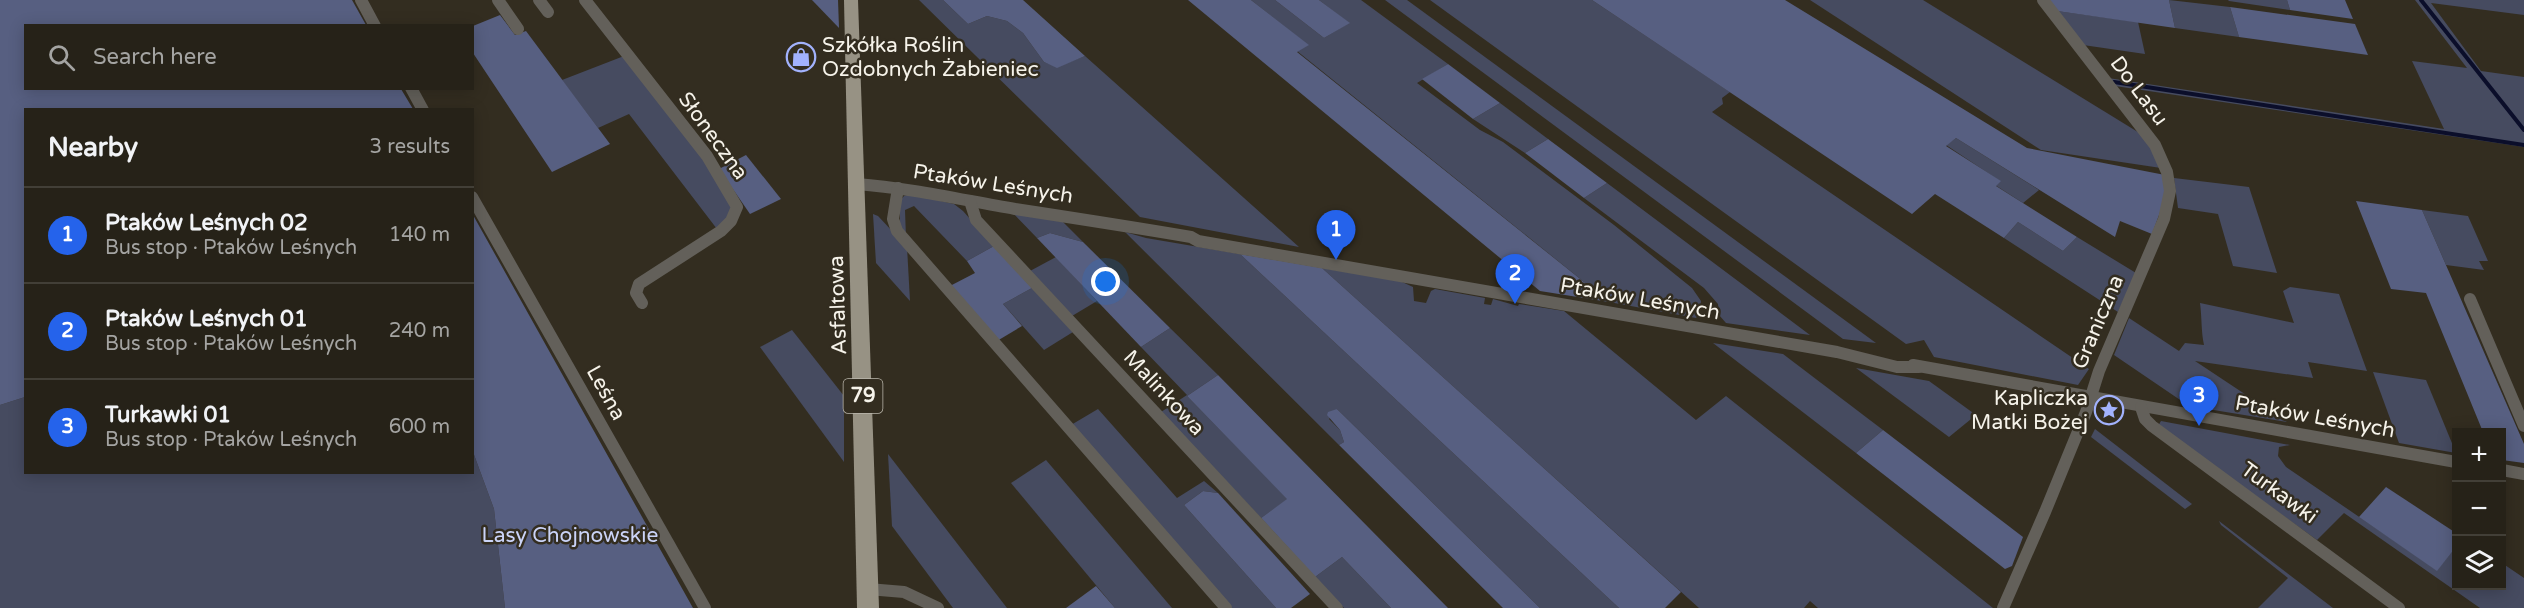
<!DOCTYPE html>
<html lang="en">
<head>
<meta charset="utf-8">
<style>
	body { margin:0; font-family:"Varela Round",sans-serif; background:#2e2a21; color:#f1f3f6 }
	.controls { position:absolute; right:18px; bottom:18px; display:grid; overflow:hidden; border-radius:0px; box-shadow:0 3px 15px #0003 }
	.controls button { width:54px; height:54px; display:grid; place-items:center; padding:0; border:0; border-bottom:2px solid #423f37; background:#262218; color:#f1f3f6; font:30px sans-serif }
	.you { position:absolute; left:1106px; top:282px; width:21px; height:21px; margin:-15px; border:4px solid #fff; border-radius:50%; background:#1a73e8; box-shadow:0 0 0 9px #1a73e833 }
	.badge { display:grid; place-items:center; width:39px; height:39px; border-radius:50%; background:#2563eb; color:#fff; font-size:20px; font-weight:700 }
	.pin { position:absolute; translate:-50% -50px; filter:drop-shadow(0 2px 3px #0008) }
	.pin::after { content:''; position:absolute; top:32px; width:21px; height:18px; background:inherit; clip-path:polygon(0 0,100% 0,50% 100%) }
	.list { margin:0; padding:0; list-style:none }
	h2 { display:flex; justify-content:space-between; align-items:center; height:78px; margin:0; padding:0 24px; font-size:26px }
	h2 small { font-size:20px; font-weight:400; color:#a4a4a2 }
	.list li { display:grid; grid-template-columns:39px 1fr auto; gap:18px; align-items:center; box-sizing:border-box; height:96px; padding:0 24px; border-top:2px solid #423f37 }
	.list b { display:block; font-size:22px; white-space:nowrap }
	.list p { margin:0; font-size:20px; white-space:nowrap; color:#a4a4a2 }
	.list em { font-size:20px; font-style:normal; color:#a4a4a2 }
	.icon { flex:none; width:33px; height:33px; fill:none; stroke:currentColor; stroke-width:2; stroke-linecap:round; stroke-linejoin:round }
	.map { position:relative; flex:none; width:2524px; height:608px; overflow:hidden }
	.search { position:absolute; background:#262218; box-shadow:0 3px 15px #0003; left:24px; top:24px; width:450px; height:66px; display:flex; align-items:center; gap:15px; box-sizing:border-box; padding:0 21px; border-radius:0px; color:#a4a4a2; font-size:22px }
	.panel { position:absolute; background:#262218; box-shadow:0 3px 15px #0003; left:24px; top:108px; width:450px; height:366px; border-radius:0px }
	.map>svg:first-child { display:block }
</style>
</head>
<body>
<div class="map">
<svg width="2524" height="608" viewBox="0 0 2524 608">
	<rect width="100%" height="100%" fill="#332d20"/>
	<g fill="#464b60">
		<polygon points="919,0 943,0 968,24 987,16 1007,21 1023,33 1044,62 1057,67 1085,56 1299,247 1140,217"/>
		<polygon points="1251,0 1275,0 1324,38 1349,23 1319,0 1361,0 1448,64 1417,83 1480,130 1503,142 1614,225 1692,288 1701,301 1700,313 1696,318 1609,302 1297,51 1308,45"/>
		<polygon points="1385,0 1407,0 1876,343 1843,339"/>
		<polygon points="1430,0 1592,0 1730,92 1722,98 1723,104 1712,112 2089,369 2078,385 1934,357 1924,340 1906,344"/>
		<polygon points="1810,0 1923,0 2146,137 2161,168 2041,150"/>
		<polygon points="2169,0 2230,7 2239,37 2175,28"/>
		<polygon points="2228,0 2287,0 2290,10 2229,1"/>
		<polygon points="2415,0 2524,0 2524,15 2431,3 2481,71 2524,77 2524,147 2115,86 2108,78 2444,129 2412,61 2467,68"/>
		<polygon points="2057,11 2138,22 2145,54 2083,45"/>
		<path d="M624,56C643,80 731,183 732,207C732,216 723,223 717,229L629,114L598,128L562,80Z"/>
		<polygon points="1500,103 1548,139 1525,153 1473,119"/>
		<polygon points="1956,138 2039,190 2023,203 1995,185 2000,181 1946,145"/>
		<polygon points="2174,178 2249,187 2277,273 2233,266 2218,214 2178,208"/>
		<polygon points="1607,183 1810,335 1726,323 1719,315 1718,304 1704,288 1584,198"/>
		<polygon points="910,194 954,204 963,211 994,246 967,261 914,206 905,210 906,238 900,231 900,201 904,196"/>
		<polygon points="2422,210 2468,216 2488,261 2479,261 2484,270 2446,265"/>
		<polygon points="1013,213 1063,222 1083,242 1050,233 1037,238"/>
		<polygon points="873,214 878,216 907,247 910,301 876,263"/>
		<polygon points="2018,222 2063,251 2077,237 2136,273 2118,312 2004,238"/>
		<polygon points="1125,232 1146,238 1240,254 1619,608 1540,608 1337,409 1329,419 1340,430 1344,442 1339,445"/>
		<polygon points="1056,257 1097,301 1072,316 1030,271"/>
		<polygon points="1322,268 1400,281 1413,287 1414,301 1426,303 1431,291 1435,289 1485,298 1484,304 1491,305 1493,299 1518,306 1519,304 1564,311 1696,420 1726,396 1993,608 1818,608 1810,601 1804,608 1699,608"/>
		<path d="M2290,287L2339,294L2367,371L2308,362L2313,378L2195,361L2287,422L2189,406L2114,355L2129,318L2179,351L2185,343L2204,345C2201,331 2202,318 2200,303L2294,323L2283,291Z"/>
		<polygon points="1032,288 1073,332 1044,350 1003,304"/>
		<polygon points="1170,328 1218,375 1187,396 1288,499 1261,518 1161,412 1187,395 1141,347"/>
		<polygon points="792,330 844,396 844,462 760,347"/>
		<polygon points="1713,343 1783,354 1883,430 1856,453"/>
		<polygon points="1856,368 1929,381 1976,415 1949,437"/>
		<polygon points="2373,372 2426,380 2456,453 2399,443"/>
		<polygon points="25,397 26,472 472,472 473,452 494,509 505,608 0,608 0,405"/>
		<polygon points="1098,409 1177,498 1204,481 1218,493 1203,491 1184,505 1276,608 1231,608 1071,425"/>
		<polygon points="2161,421 2290,445 2279,447 2278,456 2286,467 2437,570 2456,547 2456,586 2502,586 2502,563 2524,578 2524,608 2480,608 2344,513 2317,540 2158,426"/>
		<polygon points="2095,429 2192,504 2185,509 2091,437"/>
		<polygon points="888,454 1007,608 953,608 892,526"/>
		<polygon points="1046,460 1172,608 1115,608 1011,483"/>
		<polygon points="2219,521 2333,608 2258,608 2288,578 2221,525"/>
		<polygon points="1342,557 1391,608 1344,608 1315,577"/>
	</g>
	<g fill="#575f81">
		<polygon points="0,0 352,0 366,25 26,26 26,88 401,89 413,109 26,110 25,397 0,405"/>
		<polygon points="812,0 838,0 839,28"/>
		<polygon points="943,0 1023,0 1085,56 1057,68 1044,62 1023,33 1007,21 987,16 968,24"/>
		<polygon points="1188,0 1251,0 1309,45 1297,52 1609,302 1540,291"/>
		<polygon points="1275,0 1319,0 1350,23 1324,38"/>
		<polygon points="1592,0 1785,0 2027,148 2165,175 2166,196 2152,234 2120,221 2115,237 1956,138 1946,146 2001,181 1996,186 2077,237 2063,251 2018,222 2004,238 1935,194 1912,214"/>
		<polygon points="2049,0 2169,0 2175,28 2057,11"/>
		<polygon points="2287,0 2345,0 2353,19 2290,10"/>
		<polygon points="2230,7 2355,24 2368,55 2239,37"/>
		<polygon points="500,15 515,35 526,31 610,144 552,172 473,53 473,26"/>
		<polygon points="1448,64 1500,103 1473,119 1422,79"/>
		<polygon points="1548,139 1607,183 1584,198 1525,153"/>
		<polygon points="746,155 781,199 750,214 719,169"/>
		<polygon points="2356,201 2422,210 2524,444 2524,463 2502,460 2502,432 2483,432 2426,293 2391,289"/>
		<polygon points="472,215 473,215 693,608 505,608 494,509 473,452"/>
		<polygon points="1050,233 1083,242 1170,328 1141,347 1037,238"/>
		<polygon points="994,246 1032,288 1003,304 1022,326 997,341 948,287 975,273 967,261"/>
		<polygon points="1240,254 1322,268 1681,592 1665,608 1619,608"/>
		<polygon points="1218,375 1448,608 1391,608 1342,557 1315,577 1261,518 1287,499 1187,396"/>
		<polygon points="1337,409 1540,608 1503,608 1339,445 1344,442 1340,430 1327,415 1328,412"/>
		<polygon points="1883,430 2023,537 2012,566 2005,569 1856,453"/>
		<polygon points="2386,487 2456,533 2456,547 2437,571 2359,517"/>
		<polygon points="1203,491 1218,493 1310,594 1291,608 1276,608 1184,505"/>
		<polygon points="1096,586 1115,608 1066,608"/>
	</g>
	<g fill="none" stroke-linecap="round" stroke-linejoin="round">
		<g stroke="#0b0e2a" stroke-width="4">
			<polyline points="2421,0 2524,130"/>
			<polyline points="2114,82 2524,145"/>
		</g>
		<g stroke="#63605a" stroke-width="12">
			<polyline points="361,0 375,26"/>
			<polyline points="498,0 518,29"/>
			<polyline points="539,0 548,12"/>
			<polyline points="585,0 707,156 737,207 731,221 721,231 639,284 636,293 642,303"/>
			<polyline points="411,88 423,110"/>
			<path d="M857,184C910,188 962,200 1015,209C1074,218 1132,227 1191,237L1198,241L1837,352L1897,367H1919"/>
			<polyline points="898,188 893,219 897,231 1226,608"/>
			<polyline points="472,197 705,608"/>
			<polyline points="970,201 976,220 1337,608"/>
			<polyline points="2470,299 2524,426"/>
			<polyline points="1913,365 2456,462"/>
			<polyline points="2141,407 2145,419 2152,426 2399,608"/>
			<polyline points="2502,470 2524,474"/>
			<polyline points="868,589 904,592 938,608"/>
			<polyline points="2003,608 2045,512 2086,412 2099,371 2164,219 2170,191 2167,172 2155,145 2043,0"/>
		</g>
		<polygon fill="#979284" fill-rule="evenodd" points="844,0 858,0 879,608 857,608"/>
	</g>
	<defs>
		<g id="shop-ring" transform="scale(1.5)"><circle r="9.5" fill="#332d20" stroke="#a2b2fd" stroke-width="1.5"/><path d="M-5-2.5h2.3a2.7 3.5 0 0 1 5.4 0H5L5.5 6h-11ZM-1.5-2.5h3a1.5 2.3 0 0 0-3 0Z" fill="#a2b2fd"/></g>
		<g id="sight-ring" transform="scale(1.5)"><circle r="9.5" fill="#332d20" stroke="#a2b2fd" stroke-width="1.5"/><path d="M0-6L1.8-2.2L6-1.7L2.9 1.2L3.7 5.4L0 3.3L-3.7 5.4L-2.9 1.2L-6-1.7L-1.8-2.2Z" fill="#a2b2fd"/></g>
	</defs>
	<g fill-rule="evenodd">
		<use href="#shop-ring" x="801" y="57"/>
		<use href="#sight-ring" x="2109" y="410"/>
	</g>
	<g text-anchor="middle" dominant-baseline="central" stroke-width="5" stroke-linejoin="round" paint-order="stroke">
		<rect fill="#332d20" stroke="#bcb8ad" stroke-width="1.5" x="843.5" y="379" width="39" height="34" rx="4.5"/>
		<g font-size="20" font-weight="bold" fill="#f6f3ea">
			<text x="863" y="396">79</text>
		</g>
		<g font-size="21" fill="#f6f3ea" stroke="#332d20" text-anchor="start">
			<text x="822" y="45">Szkółka Roślin<tspan x="822" dy="24">Ozdobnych Żabieniec</tspan></text>
			<text x="2088" y="398" text-anchor="end">Kapliczka<tspan x="2088" dy="24">Matki Bożej</tspan></text>
		</g>
		<g font-size="21" fill="#f6f3ea" stroke="#332d20">
			<text transform="translate(2139 91) rotate(53)">Do Lasu</text>
			<text transform="translate(713 136) rotate(54)">Słoneczna</text>
			<text transform="translate(993 184) rotate(9)">Ptaków Leśnych</text>
			<text transform="translate(1640 299) rotate(10)">Ptaków Leśnych</text>
			<text transform="translate(838 305) rotate(-92)">Asfaltowa</text>
			<text transform="translate(2098 322) rotate(-67)">Graniczna</text>
			<text transform="translate(606 393) rotate(61)">Leśna</text>
			<text transform="translate(1164 393) rotate(47)">Malinkowa</text>
			<text transform="translate(2315 417) rotate(10)">Ptaków Leśnych</text>
			<text transform="translate(2279 493) rotate(36)">Turkawki</text>
		</g>
		<g font-size="21" fill="#cbd4f8" stroke="#332d20">
			<text x="570" y="535">Lasy Chojnowskie</text>
		</g>
	</g>
</svg>
<div class="controls">
<button>+</button>
<button>−</button>
<button><svg class="icon" aria-label="layers" viewBox="0 0 24 24"><path d="M12 4l9 5-9 5-9-5zM3 14l9 5 9-5"/></svg></button>
</div>
<div class="you"></div>
<div class="pin badge" style="left:1336px;top:260px">1</div>
<div class="pin badge" style="left:1515px;top:304px">2</div>
<div class="pin badge" style="left:2199px;top:426px">3</div>
<div class="search"><svg class="icon" aria-label="search" viewBox="0 0 24 24"><circle cx="10" cy="10" r="6"/><path d="M15 15l6 6"/></svg>Search here</div>
<section class="panel">
<h2>Nearby<small>3 results</small></h2>
<ul class="list">
<li><span class="badge">1</span><div><b>Ptaków Leśnych 02</b><p>Bus stop · Ptaków Leśnych</p></div><em>140 m</em></li>
<li><span class="badge">2</span><div><b>Ptaków Leśnych 01</b><p>Bus stop · Ptaków Leśnych</p></div><em>240 m</em></li>
<li><span class="badge">3</span><div><b>Turkawki 01</b><p>Bus stop · Ptaków Leśnych</p></div><em>600 m</em></li>
</ul>
</section>
</div>
</body>
</html>
